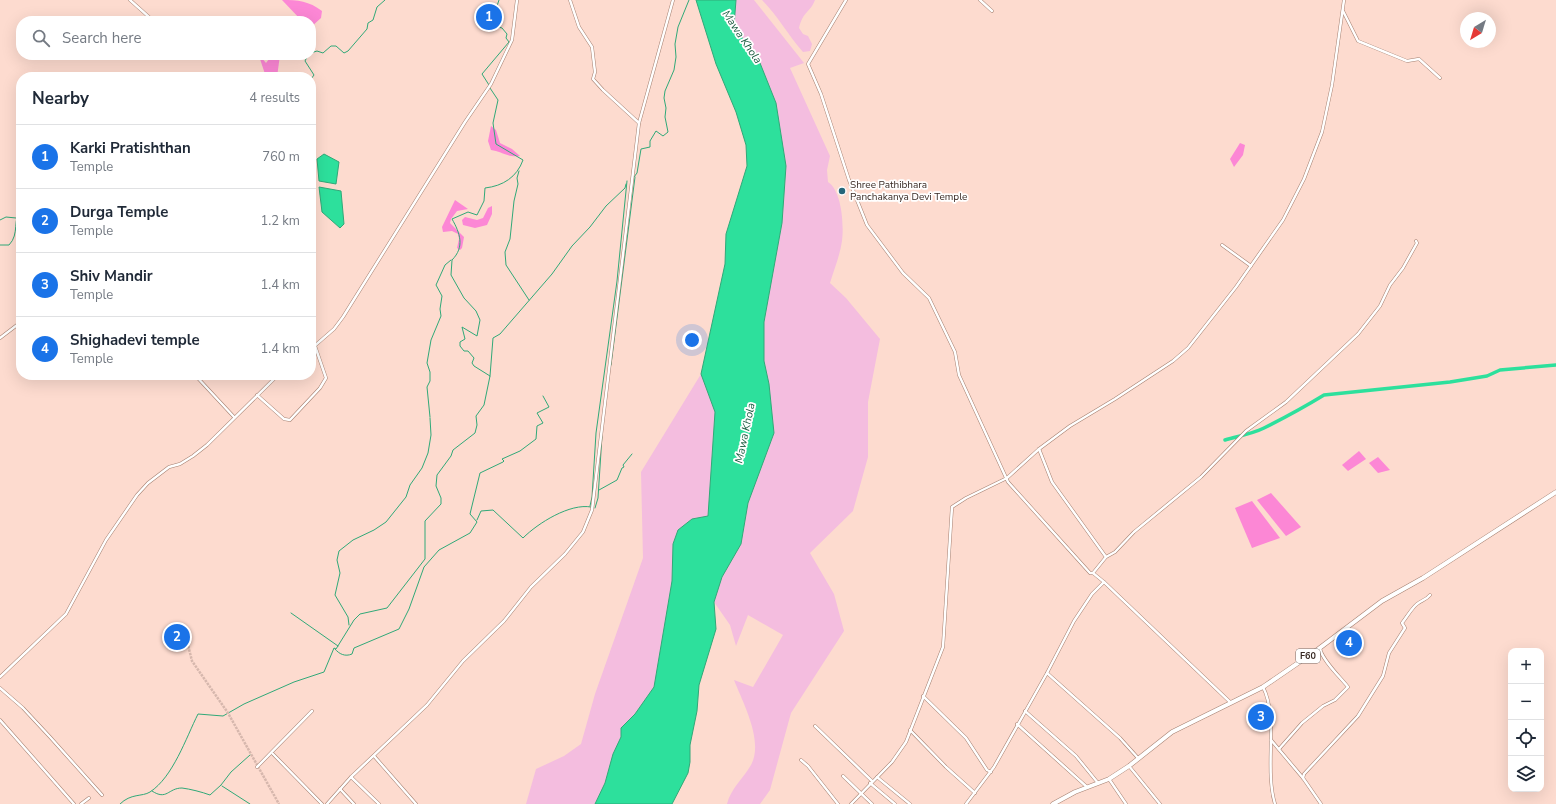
<!DOCTYPE html>
<html lang="en">
<head>
<meta charset="utf-8">
<style>
	body { margin:0; font-family:"Nunito Sans",sans-serif; background:#f2f2f3; color:#1f2937 }
	.controls { position:absolute; right:12px; bottom:12px; display:grid; overflow:hidden; border-radius:8px; box-shadow:0 4px 16px #0002 }
	.controls button { width:36px; height:36px; display:grid; place-items:center; padding:0; border:0; border-bottom:1px solid #e0e1e3; background:#fff; color:#1f2937; font:20px sans-serif }
	.compass { position:absolute; left:1460px; top:12px; width:36px; height:36px; border-radius:50%; background:#fff; box-shadow:0 4px 16px #0002; rotate:218deg }
	.you { position:absolute; left:692px; top:340px; width:14px; height:14px; margin:-10px; border:3px solid #fff; border-radius:50%; background:#1a73e8; box-shadow:0 0 0 6px #1a73e833 }
	.badge { display:grid; place-items:center; width:26px; height:26px; border-radius:50%; background:#1a73e8; color:#fff; font-size:13px; font-weight:700 }
	.pin { position:absolute; translate:-50% -50%; border:2px solid #fff; box-shadow:0 1px 4px #0006 }
	.list { margin:0; padding:0; list-style:none }
	h2 { display:flex; justify-content:space-between; align-items:center; height:52px; margin:0; padding:0 16px; font-size:17px }
	h2 small { font-size:13px; font-weight:400; color:#747a83 }
	.list li { display:grid; grid-template-columns:26px 1fr auto; gap:12px; align-items:center; box-sizing:border-box; height:64px; padding:0 16px; border-top:1px solid #e0e1e3 }
	.list b { display:block; font-size:15px; white-space:nowrap }
	.list p { margin:0; font-size:13px; white-space:nowrap; color:#747a83 }
	.list em { font-size:13px; font-style:normal; color:#747a83 }
	.icon { flex:none; width:22px; height:22px; fill:none; stroke:currentColor; stroke-width:2; stroke-linecap:round; stroke-linejoin:round }
	.map { position:relative; flex:none; width:1556px; height:804px; overflow:hidden }
	.search { position:absolute; background:#fff; box-shadow:0 4px 16px #0002; left:16px; top:16px; width:300px; height:44px; display:flex; align-items:center; gap:10px; box-sizing:border-box; padding:0 14px; border-radius:16px; color:#747a83; font-size:15px }
	.panel { position:absolute; background:#fff; box-shadow:0 4px 16px #0002; left:16px; top:72px; width:300px; height:308px; border-radius:16px }
	.map>svg:first-child { display:block }
</style>
</head>
<body>
<div class="map">
<svg width="1556" height="804" viewBox="0 0 1556 804">
	<rect width="100%" height="100%" fill="#fddbcf"/>
	<g fill="#f4bddf">
		<path d="M736,0H754L804,63L790,68L830,156L827,170L828,182C842,191 844,225 842,241C840,255 834,270 830,283L846,298L880,339L868,402V457L853,511L810,553L834,594L844,631L791,713L770,790L760,804H727C731,788 743,779 751,765C764,741 743,703 734,680L753,687L783,635L748,615L736,646L730,625L714,602L722,577L741,544L748,503L774,433L769,384L764,361V322L782,223L786,166L776,103L760,63L734,26Z"/>
		<path d="M762,0H815C810,13 803,11 799,28L803,34L808,36L812,44L810,51L803,52C788,35 778,16 762,0Z"/>
		<polygon points="701,374 715,412 708,517 692,519 678,530 673,544 672,581 654,687 635,714 621,728 621,737 613,754 605,783 595,804 526,804 536,769 564,756 581,744 595,694 643,558 641,472"/>
	</g>
	<g fill="#fc87d5">
		<path d="M282,0C298,0 309,1 322,11L321,18L311,27V21H302Z"/>
		<polygon points="272,55 280,55 277,77 266,77 260,59 261,57 266,63"/>
		<path d="M491,126L496,130L500,143L512,149L520,156C508,158 501,151 491,150L488,141Z"/>
		<polygon points="1240,143 1245,145 1243,155 1234,167 1230,159"/>
		<polygon points="455,200 468,209 457,211 451,219 450,223 464,237 462,248 460,250 457,248 459,239 458,234 452,231 443,232 442,227"/>
		<polygon points="492,206 492,214 487,225 475,228 463,225 462,220 465,217 477,220 483,218 488,208"/>
		<polygon points="1359,451 1366,459 1348,471 1342,465"/>
		<polygon points="1378,457 1390,470 1378,473 1369,463"/>
		<polygon points="1271,493 1301,527 1286,536 1257,500"/>
		<polygon points="1252,501 1280,538 1252,548 1235,508"/>
	</g>
	<g fill="#2de09c" stroke="#30a978">
		<polygon points="696,0 736,0 734,26 760,63 776,103 786,166 782,223 764,322 764,361 769,384 774,433 748,503 741,544 722,577 714,602 716,629 699,685 697,711 690,745 690,762 688,773 672,804 595,804 605,783 613,754 621,737 621,728 635,714 654,687 672,581 673,544 678,530 692,519 708,516 715,412 701,374 725,264 726,234 747,166 746,145 736,112 716,64"/>
		<polygon points="324,154 339,162 336,184 319,181 317,159"/>
		<polygon points="319,187 341,191 344,224 340,228 322,212"/>
	</g>
	<g fill="none" stroke-linecap="round" stroke-linejoin="round">
		<g stroke="#30a978" stroke-width="1">
			<polyline points="311,53 317,51 323,53 331,46 336,46 344,53 348,51 367,29 368,23 373,20 377,7 385,0"/>
			<polyline points="308,55 305,61 314,75 311,79"/>
			<polyline points="287,77 288,75 293,73 297,77"/>
			<polyline points="489,85 482,74 509,42 506,38 507,34 502,28 495,26 495,12 499,0"/>
			<polyline points="519,171 517,178 518,184 514,201 510,239 505,252 506,265 529,300"/>
			<polyline points="634,177 637,173 641,149 650,147 650,141 656,131 663,136 668,132 665,117 666,108 664,98 665,91 674,70 676,57 675,44 678,27 689,0"/>
			<polyline points="0,220 6,217 16,218"/>
			<path d="M0,245H9C20,234 12,218 21,210"/>
			<polyline points="611,365 635,177"/>
			<polyline points="490,376 493,338 500,334 552,274 572,246 590,227 606,206 625,188 626,184"/>
			<polyline points="430,417 427,387 430,381 430,372 427,363 431,340 441,316 440,309 442,296 436,285 445,265 451,260"/>
			<polyline points="599,490 617,480 622,468 624,467 623,465 632,454"/>
			<polyline points="590,506 592,497 596,433 617,281 627,181"/>
			<polyline points="595,508 598,498 602,436"/>
			<path d="M477,520L481,511L493,510L523,538C538,523 570,503 591,507"/>
			<polyline points="291,613 338,646"/>
			<polyline points="349,625 348,617 335,595 340,573 337,560 339,551 353,540 374,530 386,522 406,497 410,485 422,468 428,453 431,435 430,418"/>
			<path d="M335,649C339,654 345,657 352,654L354,648L399,629L409,609L424,567L439,550L470,533L477,522L470,514L480,473L503,462L504,461L502,459L520,451L536,439L537,426L543,423L537,413L549,407L543,396"/>
			<polyline points="222,786 250,804"/>
			<path d="M152,791C167,801 168,788 182,788C190,789 202,792 210,795L221,785L231,772L250,755"/>
			<path d="M120,804C131,793 142,797 150,792C173,777 186,738 198,714L223,716L244,704L294,682L324,672L334,648L336,649L354,620L360,614L387,608L425,559V521L441,504V498L436,486L437,475L451,456L453,450L475,433L477,425L476,416L484,405L490,376L474,366L472,363L474,358L468,351H464L460,346V342L465,339L462,327L477,336L480,320L476,311L464,298L451,275L452,260C465,247 460,233 452,219L468,212L477,215L484,201L485,188C503,186 517,177 523,160L496,144L493,123L498,100L490,88"/>
		</g>
		<path stroke="#2de09c" stroke-width="3.5" d="M1225,440C1238,436 1252,434 1264,428C1284,418 1306,406 1324,395L1450,382L1487,376L1500,370L1556,365"/>
		<polyline stroke="#d6b7ad" stroke-width="2.5" stroke-dasharray="2.5 1" stroke-linecap="butt" points="180,627 186,637 192,661 228,713 279,804"/>
		<g stroke="#a58071" stroke-width="3.5">
			<g id="street">
				<polyline points="130,0 149,17"/>
				<polyline points="570,0 579,27 592,47 595,72 593,79 603,90 639,123"/>
				<polyline points="846,0 808,64 821,94 849,180 867,225 903,273 929,298 955,352 959,375 1008,482 1090,573 1093,573"/>
				<polyline points="980,0 992,11"/>
				<polyline points="1343,11 1358,41 1407,61 1419,59 1440,78"/>
				<polyline points="1222,245 1251,266"/>
				<polyline points="0,338 21,322"/>
				<polyline points="311,349 334,329 343,317 465,122 491,84 512,40 517,0"/>
				<polyline points="195,375 234,417"/>
				<polyline points="257,395 284,419 290,420 320,388 326,378 315,346"/>
				<polyline points="1106,557 1115,552 1134,532 1201,477 1246,431 1286,402 1358,334 1380,306 1390,285 1403,268 1417,243 1416,241"/>
				<polyline points="1104,582 1230,702"/>
				<polyline points="1047,673 1120,738 1138,758"/>
				<polyline points="0,677 66,614 106,540 137,495 148,483 169,467 180,464 193,456 207,445 278,375"/>
				<path d="M1263,687C1279,718 1264,768 1275,804"/>
				<polyline points="0,688 23,708 50,737 102,795"/>
				<polyline points="923,696 966,738 987,770 991,772"/>
				<polyline points="1025,711 1076,756 1098,783"/>
				<polyline points="0,720 74,804"/>
				<polyline points="1017,724 1087,787"/>
				<polyline points="815,726 872,781"/>
				<polyline points="910,730 946,767 975,793"/>
				<polyline points="1271,740 1303,778 1321,804"/>
				<path d="M1279,749L1302,723L1323,706L1335,700L1348,687C1341,678 1321,659 1320,648"/>
				<polyline points="273,754 322,804"/>
				<polyline points="374,756 416,804"/>
				<polyline points="801,760 808,766 838,804"/>
				<polyline points="1129,766 1160,804"/>
				<polyline points="257,767 312,711"/>
				<polyline points="843,776 872,804"/>
				<polyline points="351,777 379,804"/>
				<polyline points="877,777 910,804"/>
				<path d="M1303,778L1304,774L1358,716L1383,676L1389,653L1405,628L1402,623C1407,617 1411,609 1417,604C1422,600 1426,600 1430,595"/>
				<polyline points="1109,779 1126,804"/>
				<polyline points="870,783 895,804"/>
				<polyline points="340,789 354,804"/>
				<polyline points="81,804 89,798"/>
				<polyline points="327,804 351,777 427,705 463,661 504,621 531,587 565,554 583,532 592,510 639,123 673,0"/>
				<polyline points="851,804 892,762 906,742 943,647 952,507 966,498 1007,478 1039,449 1070,426 1115,399 1173,361 1188,348 1236,287 1283,220 1304,179 1322,132 1332,85 1344,0"/>
				<polyline points="966,804 994,767 1047,673 1074,621 1092,594 1104,582 1093,573 1106,557 1052,482 1039,449"/>
			</g>
		</g>
		<g stroke="#a58071" stroke-width="5">
			<polyline id="primary" points="1053,804 1075,792 1109,779 1129,766 1172,732 1263,687 1317,650 1382,601 1423,578 1556,492"/>
		</g>
		<use href="#street" stroke="#fff" stroke-width="2.5"/>
		<use href="#primary" stroke="#fff" stroke-width="4"/>
	</g>
	<circle fill="#25667a" stroke="#fff" stroke-width="1.5" cx="842" cy="191" r="4"/>
	<g text-anchor="middle" dominant-baseline="central" stroke-width="3.5" stroke-linejoin="round" paint-order="stroke">
		<rect fill="#fff" stroke="#746965" stroke-width="1" x="1296" y="649" width="24" height="14" rx="3"/>
		<g font-size="9" font-weight="bold" fill="#382923">
			<text x="1308" y="656">F60</text>
		</g>
		<g font-size="10" fill="#382923" stroke="#fff" text-anchor="start">
			<text x="850" y="185">Shree Pathibhara<tspan x="850" dy="12">Panchakanya Devi Temple</tspan></text>
		</g>
		<g font-size="11" font-style="italic" fill="#18593e" stroke="#fff">
			<text transform="translate(742 37) rotate(56)">Mawa Khola</text>
			<text transform="translate(745 433) rotate(-78)">Mawa Khola</text>
		</g>
	</g>
</svg>
<div class="controls">
<button>+</button>
<button>−</button>
<button><svg class="icon" aria-label="locate" viewBox="0 0 24 24"><circle cx="12" cy="12" r="6"/><path d="M12 2v4M12 18v4M2 12h4M18 12h4"/></svg></button>
<button><svg class="icon" aria-label="layers" viewBox="0 0 24 24"><path d="M12 4l9 5-9 5-9-5zM3 14l9 5 9-5"/></svg></button>
</div>
<svg class="compass" viewBox="-18 -18 36 36"><path d="M0-13l5 13h-10z" fill="#e53935"/><path d="M0 13l5-13h-10z" fill="#747a83"/></svg>
<div class="you"></div>
<div class="pin badge" style="left:489px;top:17px">1</div>
<div class="pin badge" style="left:177px;top:637px">2</div>
<div class="pin badge" style="left:1261px;top:717px">3</div>
<div class="pin badge" style="left:1349px;top:643px">4</div>
<div class="search"><svg class="icon" aria-label="search" viewBox="0 0 24 24"><circle cx="10" cy="10" r="6"/><path d="M15 15l6 6"/></svg>Search here</div>
<section class="panel">
<h2>Nearby<small>4 results</small></h2>
<ul class="list">
<li><span class="badge">1</span><div><b>Karki Pratishthan</b><p>Temple</p></div><em>760 m</em></li>
<li><span class="badge">2</span><div><b>Durga Temple</b><p>Temple</p></div><em>1.2 km</em></li>
<li><span class="badge">3</span><div><b>Shiv Mandir</b><p>Temple</p></div><em>1.4 km</em></li>
<li><span class="badge">4</span><div><b>Shighadevi temple</b><p>Temple</p></div><em>1.4 km</em></li>
</ul>
</section>
</div>
</body>
</html>
